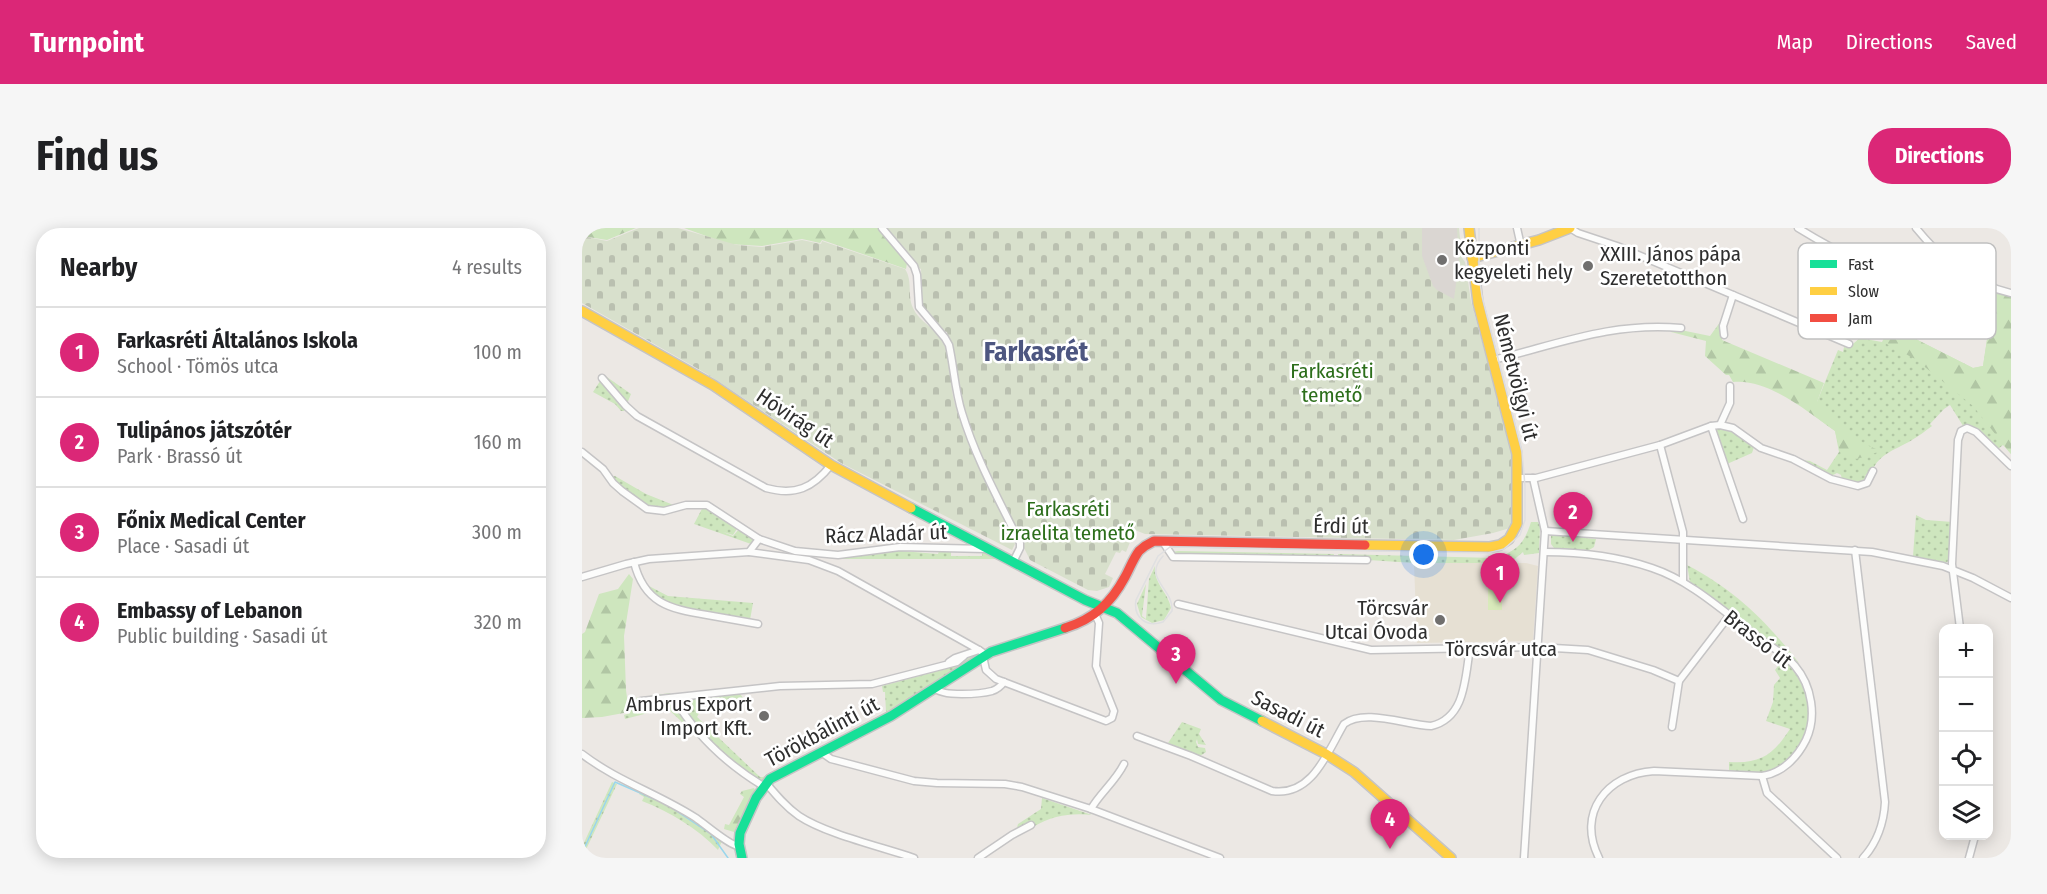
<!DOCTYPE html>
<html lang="en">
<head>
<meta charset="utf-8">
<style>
	body { margin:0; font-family:"Fira Sans Condensed",sans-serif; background:#f6f6f6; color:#202124 }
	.controls { position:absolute; right:18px; bottom:18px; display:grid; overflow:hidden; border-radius:12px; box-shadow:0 3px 15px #0003 }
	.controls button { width:54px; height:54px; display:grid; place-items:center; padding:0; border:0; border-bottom:2px solid #e0e0e0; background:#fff; color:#202124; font:30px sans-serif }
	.you { position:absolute; left:842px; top:327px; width:21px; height:21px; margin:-15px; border:4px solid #fff; border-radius:50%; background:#1a73e8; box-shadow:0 0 0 9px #1a73e833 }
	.badge { display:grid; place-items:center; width:39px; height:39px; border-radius:50%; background:#db2777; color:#fff; font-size:20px; font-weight:700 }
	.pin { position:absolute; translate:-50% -50px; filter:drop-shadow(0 2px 3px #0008) }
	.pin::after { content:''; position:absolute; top:32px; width:21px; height:18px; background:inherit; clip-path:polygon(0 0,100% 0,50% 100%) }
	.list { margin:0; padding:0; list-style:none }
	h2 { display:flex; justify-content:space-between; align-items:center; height:78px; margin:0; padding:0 24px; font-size:26px }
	h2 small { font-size:20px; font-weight:400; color:#757577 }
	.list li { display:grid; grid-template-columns:39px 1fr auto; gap:18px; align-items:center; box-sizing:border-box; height:90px; padding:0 24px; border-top:2px solid #e0e0e0 }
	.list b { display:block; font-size:22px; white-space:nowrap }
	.list p { margin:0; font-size:20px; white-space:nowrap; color:#757577 }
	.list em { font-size:20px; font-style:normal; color:#757577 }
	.icon { flex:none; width:33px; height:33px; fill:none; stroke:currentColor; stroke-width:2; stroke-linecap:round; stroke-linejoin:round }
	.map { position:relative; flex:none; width:1429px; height:630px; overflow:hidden; border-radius:24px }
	header { display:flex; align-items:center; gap:36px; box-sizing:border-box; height:84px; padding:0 30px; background:#db2777; color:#fff }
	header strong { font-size:28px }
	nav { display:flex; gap:33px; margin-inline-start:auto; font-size:21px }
	.intro { display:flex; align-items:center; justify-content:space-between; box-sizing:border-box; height:144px; padding:0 36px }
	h1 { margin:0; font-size:42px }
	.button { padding:15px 27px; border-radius:24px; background:#db2777; color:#fff; font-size:21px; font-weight:700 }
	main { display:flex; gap:36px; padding:0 36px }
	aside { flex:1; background:#fff; border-radius:24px; box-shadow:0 3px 15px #0003 }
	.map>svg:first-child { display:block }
</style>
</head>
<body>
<header>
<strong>Turnpoint</strong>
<nav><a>Map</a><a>Directions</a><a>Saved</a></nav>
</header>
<div class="intro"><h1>Find us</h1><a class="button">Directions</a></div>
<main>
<aside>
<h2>Nearby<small>4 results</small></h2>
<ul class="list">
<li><span class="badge">1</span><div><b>Farkasréti Általános Iskola</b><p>School · Tömös utca</p></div><em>100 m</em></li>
<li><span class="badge">2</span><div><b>Tulipános játszótér</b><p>Park · Brassó út</p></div><em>160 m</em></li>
<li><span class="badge">3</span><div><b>Főnix Medical Center</b><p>Place · Sasadi út</p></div><em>300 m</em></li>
<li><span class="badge">4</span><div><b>Embassy of Lebanon</b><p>Public building · Sasadi út</p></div><em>320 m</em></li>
</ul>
</aside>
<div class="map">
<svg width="1429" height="630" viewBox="0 0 1429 630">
	<defs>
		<pattern id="grass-dots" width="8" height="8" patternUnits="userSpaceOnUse" patternTransform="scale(1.5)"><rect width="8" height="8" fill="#cee6be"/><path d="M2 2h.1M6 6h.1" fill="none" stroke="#b1c6a4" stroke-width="1.8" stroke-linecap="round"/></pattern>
		<pattern id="forest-firs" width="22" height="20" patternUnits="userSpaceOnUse" patternTransform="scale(1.5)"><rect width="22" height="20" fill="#cee6be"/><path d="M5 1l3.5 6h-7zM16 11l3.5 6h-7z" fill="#b1c6a4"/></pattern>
		<pattern id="cemetery-stones" width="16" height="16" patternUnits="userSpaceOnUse" patternTransform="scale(1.5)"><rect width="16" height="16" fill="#d8e0cc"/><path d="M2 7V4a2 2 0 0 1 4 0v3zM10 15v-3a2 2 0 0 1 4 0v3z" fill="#bac0b0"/></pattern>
	</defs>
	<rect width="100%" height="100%" fill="#ece8e4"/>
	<polygon fill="#e6e0d3" points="832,335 944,335 956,338 951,413 835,415"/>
	<g fill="url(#grass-dots)">
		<path d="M1412,65L1429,68V226L1421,217L1416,221L1394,204L1383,201L1368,177L1362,181L1348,196L1350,198C1343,203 1337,208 1330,212C1310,224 1296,225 1288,248L1285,246L1283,248L1286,251L1277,256L1260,252L1259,247L1255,245L1249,248L1220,232L1228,233L1245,242L1257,224L1253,203L1230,186L1256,122L1261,124L1262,119L1266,120L1278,110L1300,114L1308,98L1391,140L1401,138Z"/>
		<polygon points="22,147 49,166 42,183 39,183 33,176 11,164"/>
		<polygon points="1137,199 1152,203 1172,219 1170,225 1145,236 1133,204"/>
		<polygon points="33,248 64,266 94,278 82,282 65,280 28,249"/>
		<polygon points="122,277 140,287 139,291 140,290 156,299 151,307 141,304 151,308 158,300 173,310 169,316 112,296"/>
		<polygon points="1334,287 1344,292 1371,294 1367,333 1363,335 1331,328"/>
		<path d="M949,294H956L958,298L957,325L942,327L941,324L928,335H832L756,330V326L913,330C935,323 942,316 949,294Z"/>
		<polygon points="969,307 1014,311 1012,319 1007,322 972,320 969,316"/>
		<polygon points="306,321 306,325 307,322 356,326 357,323 369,323 369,328 400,328 400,324 405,324 415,331 260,331 258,329"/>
		<polygon points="596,323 752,326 751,329 591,326 590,324"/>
		<path d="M1105,337C1153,362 1184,393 1217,435L1108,354Z"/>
		<path d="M573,338C571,355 586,364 589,380L582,392L570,395L559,389L555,376L564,356L560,388L564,391L567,351Z"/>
		<path d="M67,358L86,368L171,375L168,392C143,388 77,384 67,358Z"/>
		<polygon points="390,427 393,429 323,477 271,504 269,502 304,484 303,464 301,464 300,458 367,440 367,438"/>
		<path d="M1201,431C1228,456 1237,498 1211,527C1205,533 1197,541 1188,543C1175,546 1160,544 1147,543V534C1179,536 1191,527 1208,501L1184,493L1191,474L1192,457L1198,450L1193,442Z"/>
		<path d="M156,463L164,474L122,476L115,489L178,549H181L189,544L190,546L180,553C144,540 116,501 94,471Z"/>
		<polygon points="88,465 105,493 101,495 85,480 43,491 42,487 48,485 46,471"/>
		<polygon points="600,494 619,501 617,506 624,517 616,516 615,511 614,514 616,519 623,520 624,524 618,528 586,515"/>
		<polygon points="30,554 35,556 0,630 0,619"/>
		<path d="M58,564C88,576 114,592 140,613L136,622C115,600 88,584 60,573L62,569L57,566Z"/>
		<path d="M460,570L510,587C490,585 471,587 451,599L448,596L434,603L436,596L459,581Z"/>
	</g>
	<g fill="url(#forest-firs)">
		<polygon points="0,0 54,0 25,12 0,8"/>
		<polygon points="102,0 297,0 325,35 324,41 240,12 238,15 220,11 180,18 146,16"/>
		<polygon points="1412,65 1429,68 1429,226 1391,178 1333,131 1301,114 1308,98 1391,140 1401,138"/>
		<path d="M1141,90L1140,112L1242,155L1235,174L1282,216L1299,223L1275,231L1258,224L1253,203C1226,184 1186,150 1151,154L1147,147H1144L1123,128L1124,113L1089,104V100L1128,108Z"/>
		<polygon points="47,346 51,351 42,408 44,462 47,484 20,489 0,490 0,406 3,404 17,366 36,361"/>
		<polygon points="172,560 173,562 152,604 142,601 143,596 147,597 162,569 158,566 160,563"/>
	</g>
	<g fill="url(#cemetery-stones)">
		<path d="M57,0H96L155,17L180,19L220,12L239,16L240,13L323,41C331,53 325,67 331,80C337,94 354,100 361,114C369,129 368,151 371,168C373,177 376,186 379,194C393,237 415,275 433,316L430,322L259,235L125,146L0,75V8L25,13Z"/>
		<polygon points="302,0 877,0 880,30 883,34 889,73 929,220 930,294 928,300 911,305 872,312 563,306 553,302 544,324 540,322 538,325 534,324 523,346 531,350 527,359 515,363 506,362 448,332 397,229 380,182 365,104 361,103 340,76 339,41 335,39"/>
	</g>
	<rect fill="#d9eabb" x="906" y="355" width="14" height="27"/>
	<polygon fill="#dad6d2" points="840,0 875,0 877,34 872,71 855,62 851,58 840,28"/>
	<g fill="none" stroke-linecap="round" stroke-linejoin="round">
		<g stroke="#99d6ec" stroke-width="1.5">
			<polyline points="87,578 129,606 146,630"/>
			<polyline points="0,625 33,554 72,571"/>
		</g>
		<g stroke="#c5c4c5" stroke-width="9">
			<g id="street">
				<path d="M300,0L332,38L335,47L337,79L363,110L367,117C372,140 373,163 380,185C394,231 417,272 438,315V320L431,334"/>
				<polyline points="935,0 939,18"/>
				<polyline points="988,0 996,5 1035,18 1267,116"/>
				<path d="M1216,0C1275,37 1337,60 1403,80"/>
				<path d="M1334,0C1358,30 1391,57 1429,65"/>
				<polyline points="1142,107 1141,98 1151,67"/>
				<path d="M911,132C977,116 1029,94 1099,100"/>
				<path d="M20,150L44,178L55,188L184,260C213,268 231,260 249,237"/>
				<polyline points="1138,197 1148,175 1148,158"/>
				<polyline points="1129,198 1161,291"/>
				<polyline points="1078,217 1101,304 1101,353"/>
				<polyline points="0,224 21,241 31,255 40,263 65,281 82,283 104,277 125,277 177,311 213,323 256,327 318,319 404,321"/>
				<polyline points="936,250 954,250 1078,217 1129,198 1138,197 1151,200 1179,220 1211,231 1249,251 1276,258 1285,255 1291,243"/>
				<polyline points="963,303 1290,324 1361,338 1391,350 1429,370"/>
				<polyline points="583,317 591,329 785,332"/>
				<path d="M1273,322L1303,574C1302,594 1295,615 1281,630"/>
				<polyline points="167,324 227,332 256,343 397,422 400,424 404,442 414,451 524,493 530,490 532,483 514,438 517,395 514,388"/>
				<path d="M962,324C999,324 1035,328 1070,340C1109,353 1141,383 1173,407C1186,417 1203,426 1213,438C1230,458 1235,489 1224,512C1215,530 1200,545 1180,548L1072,543C1025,546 994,585 1017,630"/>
				<path d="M52,334C62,375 87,381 125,387C142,390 159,393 176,396"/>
				<polyline points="0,349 44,336 67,331 167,324 177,311"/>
				<polyline points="596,376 789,422 955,419 1006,422 1071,442 1097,453"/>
				<polyline points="1378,400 1370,336 1376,212 1379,203 1385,200 1394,204 1429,238"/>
				<polyline points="367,434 373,430 397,422"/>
				<path d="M353,460C360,469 399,466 410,463C416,461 419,458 422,454"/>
				<path d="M92,470C113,506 145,536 181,558"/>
				<polyline points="59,473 198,458 290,456 375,434 382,428"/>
				<polyline points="1090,499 1097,453 1147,388"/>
				<path d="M555,508L609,528L690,563C730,569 745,525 762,496C782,480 824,497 849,498C884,490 883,449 888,420"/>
				<polyline points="239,524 249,531 332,553 355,555 423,556 440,559 509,581 638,630"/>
				<path d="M0,526C35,553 77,566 114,590C124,597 147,617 156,618"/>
				<polyline points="1180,548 1185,565 1255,630"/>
				<path d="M184,555C194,567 204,579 217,588C244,606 300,619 332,630"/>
				<path d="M509,581C518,565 533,554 542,536"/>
				<polyline points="396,630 430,607 449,597"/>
				<polyline points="942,630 963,303 951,250"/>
				<polyline points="1387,630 1393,608"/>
			</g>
		</g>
		<g stroke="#c5c4c5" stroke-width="12">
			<g id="fast">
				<polyline points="329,280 503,372 535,385 639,472 680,493"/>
				<polyline points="160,630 157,616 158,605 174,570 188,551 309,488 409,424 483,400"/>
			</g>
		</g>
		<g stroke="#c5c4c5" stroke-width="12">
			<g id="slow">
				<polyline points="890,30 957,12 988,0"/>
				<polyline points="0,83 131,157 249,237 329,280"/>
				<polyline points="783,317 908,319 918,317 927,311 935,296 935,226 896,75 887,0"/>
				<polyline points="680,493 744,526 772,544 869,630"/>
			</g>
		</g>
		<g stroke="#c5c4c5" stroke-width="12">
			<path id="jam" d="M483,400C512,391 529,375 543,349C548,340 551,331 557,323L563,318L572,313L783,317"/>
		</g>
		<use href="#street" stroke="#fcfcfb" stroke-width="6"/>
		<use href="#fast" stroke="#16e098" stroke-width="9"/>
		<use href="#slow" stroke="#ffcf43" stroke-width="9"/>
		<use href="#jam" stroke="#f24e42" stroke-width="9"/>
		<path stroke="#dfdfe1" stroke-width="1.5" d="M581,328C560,351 592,360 590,383L581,394C564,400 551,389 554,372L576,328L588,319L906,325L922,321L938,307L943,292V258L940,223L900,68L897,48V0"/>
	</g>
	<g fill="#706f6e" stroke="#fff" stroke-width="2">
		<circle cx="860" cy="32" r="6"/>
		<circle cx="1006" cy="38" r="6"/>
		<circle cx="858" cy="392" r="6"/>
		<circle cx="182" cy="488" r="6"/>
	</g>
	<g text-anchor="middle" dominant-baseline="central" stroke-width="5" stroke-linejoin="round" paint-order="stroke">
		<g font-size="21" fill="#2e2e2e" stroke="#fff" text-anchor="start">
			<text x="872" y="20">Központi<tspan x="872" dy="24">kegyeleti hely</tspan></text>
			<text x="1018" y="26">XXIII. János pápa<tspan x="1018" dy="24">Szeretetotthon</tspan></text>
			<text x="846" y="380" text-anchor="end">Törcsvár<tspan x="846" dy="24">Utcai Óvoda</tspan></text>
			<text x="170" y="476" text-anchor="end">Ambrus Export<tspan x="170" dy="24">Import Kft.</tspan></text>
		</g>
		<g font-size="21" fill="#2c6e1b" stroke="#fff">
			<text x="750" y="143">Farkasréti<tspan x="750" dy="24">temető</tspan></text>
			<text x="486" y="281">Farkasréti<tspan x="486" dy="24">izraelita temető</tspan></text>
		</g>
		<g font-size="21" fill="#2e2e2e" stroke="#fff">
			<text transform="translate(934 149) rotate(76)">Németvölgyi út</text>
			<text transform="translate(213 190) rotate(34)">Hóvirág út</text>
			<text transform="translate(759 298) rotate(1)">Érdi út</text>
			<text transform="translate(304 306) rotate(-2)">Rácz Aladár út</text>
			<text transform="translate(1176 411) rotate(38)">Brassó út</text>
			<text x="919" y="421">Törcsvár utca</text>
			<text transform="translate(706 486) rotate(27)">Sasadi út</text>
			<text transform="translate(240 504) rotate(-28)">Törökbálinti út</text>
		</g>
		<g font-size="27" font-weight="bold" fill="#4d5680" stroke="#fff">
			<text x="454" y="124">Farkasrét</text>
		</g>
	</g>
	<rect x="1216" y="15" width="198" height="96" rx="9" fill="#fff" stroke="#c0c0c0" stroke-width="1.5"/>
	<rect x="1228" y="32" width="27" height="8" fill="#16e098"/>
	<rect x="1228" y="59" width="27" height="8" fill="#ffcf43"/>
	<rect x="1228" y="86" width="27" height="8" fill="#f24e42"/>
	<g font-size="16" fill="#2e2e2e">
		<text x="1266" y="42">Fast</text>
		<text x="1266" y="69">Slow</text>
		<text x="1266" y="96">Jam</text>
	</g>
</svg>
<div class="controls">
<button>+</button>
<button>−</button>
<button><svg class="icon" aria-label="locate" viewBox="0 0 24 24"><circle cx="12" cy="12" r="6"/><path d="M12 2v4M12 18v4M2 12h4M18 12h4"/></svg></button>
<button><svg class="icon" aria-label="layers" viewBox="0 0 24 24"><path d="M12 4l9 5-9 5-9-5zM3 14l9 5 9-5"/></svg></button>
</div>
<div class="you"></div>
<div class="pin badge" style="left:918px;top:375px">1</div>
<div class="pin badge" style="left:991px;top:314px">2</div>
<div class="pin badge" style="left:594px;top:456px">3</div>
<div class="pin badge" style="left:808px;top:621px">4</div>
</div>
</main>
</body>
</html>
